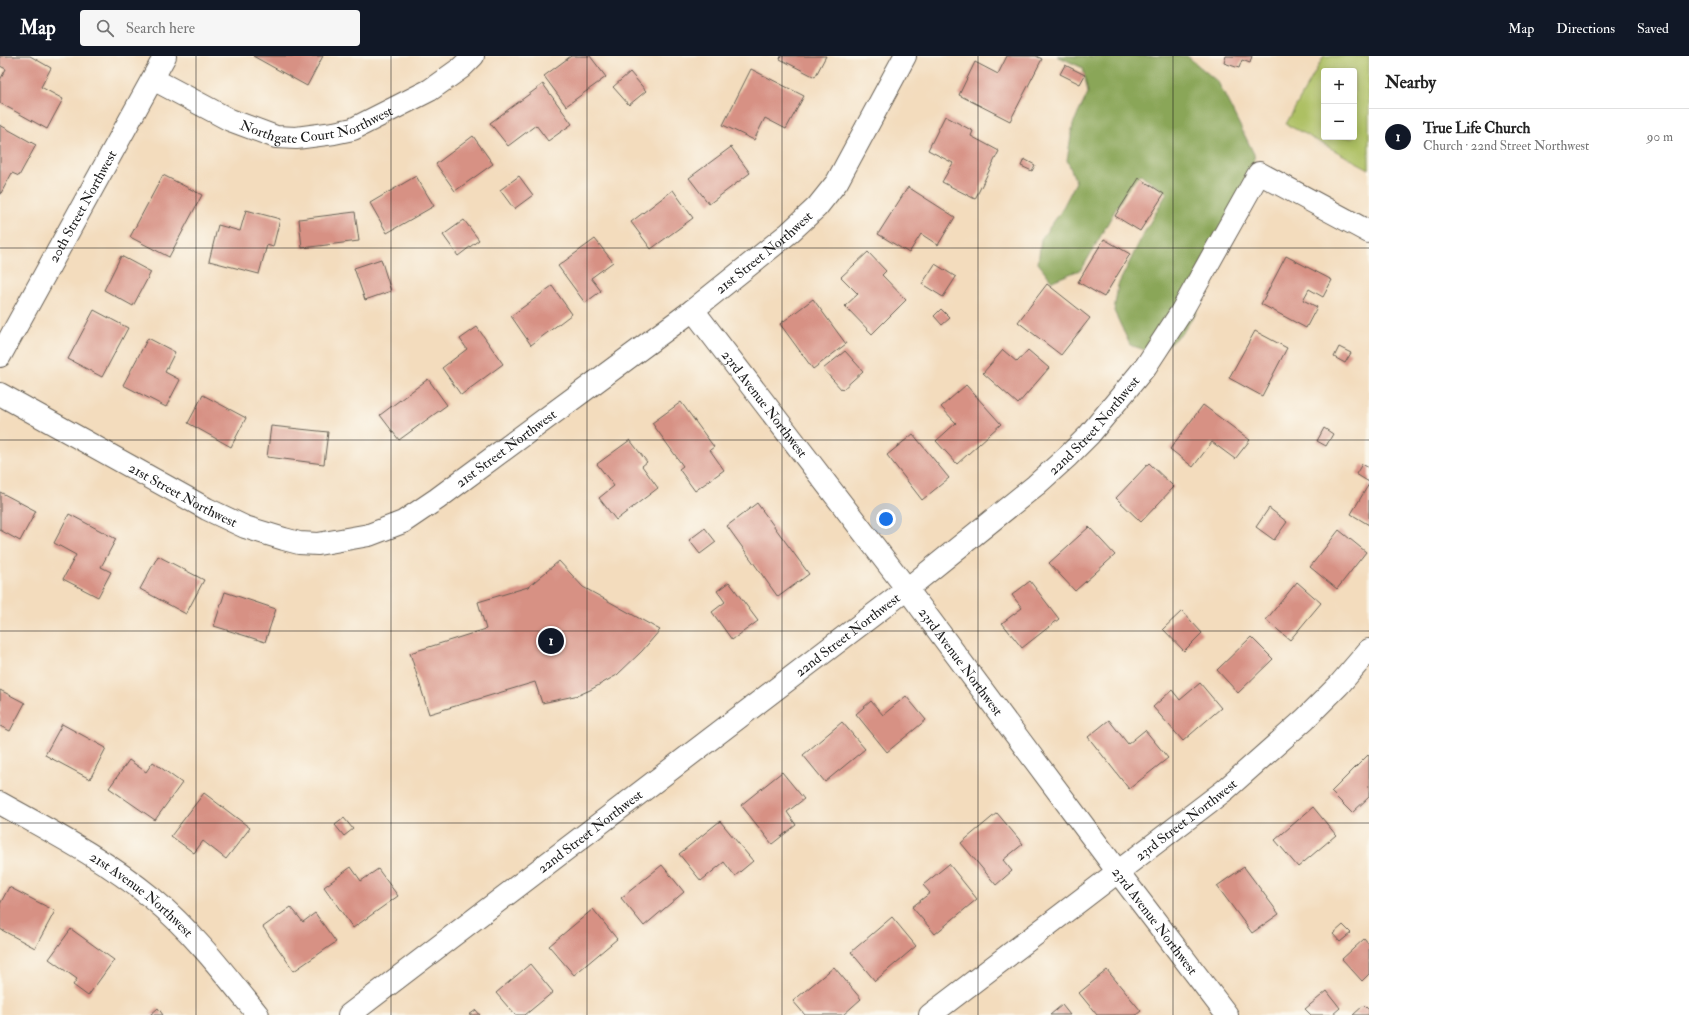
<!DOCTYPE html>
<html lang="en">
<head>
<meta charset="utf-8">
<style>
	body { margin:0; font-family:"IM FELL Double Pica",serif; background:#f6f6f6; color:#222 }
	.controls { position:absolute; right:12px; top:12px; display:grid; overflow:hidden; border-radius:4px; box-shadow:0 2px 10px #0003 }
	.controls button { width:36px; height:36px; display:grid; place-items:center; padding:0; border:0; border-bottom:1px solid #e0e0e0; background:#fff; color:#222; font:20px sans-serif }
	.you { position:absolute; left:886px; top:463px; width:14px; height:14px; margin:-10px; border:3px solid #fff; border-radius:50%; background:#1a73e8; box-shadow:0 0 0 6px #1a73e833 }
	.badge { display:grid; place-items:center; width:26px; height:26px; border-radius:50%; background:#111827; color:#fff; font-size:13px; font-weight:700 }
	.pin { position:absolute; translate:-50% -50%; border:2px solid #fff; box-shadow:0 1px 4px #0006 }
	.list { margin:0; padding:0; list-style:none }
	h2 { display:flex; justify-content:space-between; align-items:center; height:52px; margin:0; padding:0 16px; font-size:17px }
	h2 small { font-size:13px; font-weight:400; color:#767676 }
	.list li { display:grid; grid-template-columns:26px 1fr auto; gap:12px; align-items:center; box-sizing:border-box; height:56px; padding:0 16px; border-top:1px solid #e0e0e0 }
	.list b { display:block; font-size:15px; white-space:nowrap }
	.list p { margin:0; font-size:13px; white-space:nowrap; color:#767676 }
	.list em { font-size:13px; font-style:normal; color:#767676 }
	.icon { flex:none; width:22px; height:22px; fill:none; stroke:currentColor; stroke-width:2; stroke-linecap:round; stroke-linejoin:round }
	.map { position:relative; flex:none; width:1369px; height:959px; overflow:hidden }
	header { display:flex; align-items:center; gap:24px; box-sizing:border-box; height:56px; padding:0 20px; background:#111827; color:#fff }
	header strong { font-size:19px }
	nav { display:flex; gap:22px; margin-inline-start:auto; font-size:14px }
	.search { width:280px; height:36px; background:#f6f6f6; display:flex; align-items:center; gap:10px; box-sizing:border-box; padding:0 14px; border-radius:4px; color:#767676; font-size:15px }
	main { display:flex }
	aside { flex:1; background:#fff }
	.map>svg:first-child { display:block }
</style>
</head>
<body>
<header>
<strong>Map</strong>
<div class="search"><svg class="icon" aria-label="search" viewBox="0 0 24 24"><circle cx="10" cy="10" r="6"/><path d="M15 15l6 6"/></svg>Search here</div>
<nav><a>Map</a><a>Directions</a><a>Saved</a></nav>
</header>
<main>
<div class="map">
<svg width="1369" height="959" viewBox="0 0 1369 959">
	<rect width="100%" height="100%" fill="#fbf7ec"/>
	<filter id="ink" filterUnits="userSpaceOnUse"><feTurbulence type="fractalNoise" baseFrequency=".025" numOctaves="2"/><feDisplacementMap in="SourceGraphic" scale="8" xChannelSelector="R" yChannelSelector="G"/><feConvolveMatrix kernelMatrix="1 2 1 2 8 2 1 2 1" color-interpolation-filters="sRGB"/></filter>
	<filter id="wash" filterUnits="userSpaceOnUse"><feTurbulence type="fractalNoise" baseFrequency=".012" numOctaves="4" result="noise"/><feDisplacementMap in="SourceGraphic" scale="16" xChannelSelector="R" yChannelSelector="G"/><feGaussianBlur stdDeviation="0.9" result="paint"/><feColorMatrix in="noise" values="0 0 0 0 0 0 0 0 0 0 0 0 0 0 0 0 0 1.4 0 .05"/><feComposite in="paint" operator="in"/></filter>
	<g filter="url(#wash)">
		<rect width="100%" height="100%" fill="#f3dcbd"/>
		<path fill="#adc063" stroke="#646e40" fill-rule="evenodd" d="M1324,0H1369V113L1286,68ZM1324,15H1354V81H1324Z"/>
		<polygon fill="#8aa659" stroke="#53613a" points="1057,0 1187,0 1218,26 1254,98 1255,119 1196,220 1196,257 1183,276 1157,298 1130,289 1114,255 1118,229 1144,177 1167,137 1140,118 1126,135 1082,213 1052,225 1038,207 1041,183 1060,157 1076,126 1067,104 1073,68 1088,37 1083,12"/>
		<g id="blocks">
			<g fill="#d79184">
				<polygon points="0,0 30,0 51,12 41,31 63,43 47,73 0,47 0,24 6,13 0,10"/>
				<polygon points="253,0 323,0 307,30"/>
				<polygon points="571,0 590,0 606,21 566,50 544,20"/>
				<polygon points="781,0 826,0 815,21 780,3"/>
				<polygon points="1007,0 1036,0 1042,3 1010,65 959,39 975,6 998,18"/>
				<polygon points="1226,0 1252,0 1250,7 1242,4 1239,12 1224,7"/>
				<polygon points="1065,9 1085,19 1080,28 1060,18"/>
				<polygon points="751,13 804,40 786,73 765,62 754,84 723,69"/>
				<polygon points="630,16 646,35 629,49 613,31"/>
				<polygon points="543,28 572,68 548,85 536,69 508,90 490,67"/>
				<polygon points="945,60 973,75 971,80 999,95 975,143 942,126 953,107 928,94"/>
				<polygon points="0,69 36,89 19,120 12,117 0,139"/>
				<polygon points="473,80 493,108 455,135 436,108"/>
				<polygon points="731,91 750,117 709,148 689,122"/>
				<polygon points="1024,103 1035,109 1032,115 1021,110"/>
				<polygon points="163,119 202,139 169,201 130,181"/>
				<polygon points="416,120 434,150 387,177 370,147"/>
				<polygon points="519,120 533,139 514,153 500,134"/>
				<polygon points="1139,122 1164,138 1140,175 1115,160"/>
				<polygon points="908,131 955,161 938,189 921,178 909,197 878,178"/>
				<polygon points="673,134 693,162 651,193 631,166"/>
				<polygon points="246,154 280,163 273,191 267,189 259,218 209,205 218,169 240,175"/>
				<polygon points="355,156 359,185 302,192 299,163"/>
				<polygon points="464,164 479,184 458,200 443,179"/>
				<polygon points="595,183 613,206 591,222 601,235 585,247 558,210"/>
				<polygon points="1104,183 1130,198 1104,241 1078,226"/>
				<polygon points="868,196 886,215 882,219 906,244 872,278 845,250 858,238 841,221"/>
				<polygon points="121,200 151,216 133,250 104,234"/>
				<polygon points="1286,200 1332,224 1323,241 1309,233 1303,244 1317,251 1306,272 1261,248"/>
				<polygon points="381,203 391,235 365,244 354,212"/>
				<polygon points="935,208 956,221 943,241 922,228"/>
				<polygon points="1047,228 1090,262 1061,299 1018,266"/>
				<polygon points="552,230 572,258 531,289 511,260"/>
				<polygon points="813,243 846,288 813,313 780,268"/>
				<polygon points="941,253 950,262 942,269 934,260"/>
				<polygon points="94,254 128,272 102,321 68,303"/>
				<polygon points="477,271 503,308 461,339 442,312 467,293 460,283"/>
				<polygon points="1255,275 1287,292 1262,340 1229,322"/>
				<polygon points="148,282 175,296 165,316 180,324 166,351 123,329"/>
				<polygon points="1339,291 1351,297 1345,307 1334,301"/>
				<polygon points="1003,294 1017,306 1028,294 1049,312 1018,348 983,317"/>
				<polygon points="845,295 863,315 842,334 823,313"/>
				<polygon points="428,323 447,349 399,384 380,359"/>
				<polygon points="966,329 1001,368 957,408 936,385 956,367 941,351"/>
				<polygon points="203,339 246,362 231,391 188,367"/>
				<polygon points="681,346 714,391 710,394 724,414 695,435 679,413 683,410 652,367"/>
				<polygon points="1203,349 1250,384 1235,403 1212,386 1193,411 1170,393"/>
				<polygon points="271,370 328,376 324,408 267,401"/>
				<polygon points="1324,372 1333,378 1326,390 1317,385"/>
				<polygon points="913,378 949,422 922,444 887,399"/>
				<polygon points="630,384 647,406 642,410 658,432 616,464 599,442 614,430 597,408"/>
				<polygon points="1149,407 1174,431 1141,466 1116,442"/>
				<polygon points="1362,408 1369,412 1369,426 1356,418"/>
				<polygon points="1369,428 1369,469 1351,458"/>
				<polygon points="0,436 36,455 20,485 0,474"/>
				<polygon points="757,447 809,518 778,541 727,470"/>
				<polygon points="1269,452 1287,466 1274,484 1256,471"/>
				<polygon points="69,458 116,483 101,511 111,516 98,541 63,523 76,499 54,487"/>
				<polygon points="1089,471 1115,499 1075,535 1049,507"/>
				<polygon points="705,472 716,486 700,498 689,484"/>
				<polygon points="1339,474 1366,496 1337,533 1310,511"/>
				<polygon points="158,500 204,524 186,558 140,533"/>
				<polygon points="559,505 583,531 660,574 642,595 617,619 590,634 579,639 542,647 535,626 429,658 410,597 486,573 478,546 528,531"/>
				<polygon points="1030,525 1059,563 1022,592 1002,567 1022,552 1012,539"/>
				<polygon points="729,526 758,565 732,584 712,556 725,546 717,535"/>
				<polygon points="1297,526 1321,547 1290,584 1266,564"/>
				<polygon points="225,536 276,553 265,586 214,570"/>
				<polygon points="1182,555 1202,577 1184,595 1163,573"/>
				<polygon points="1251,581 1273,603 1238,637 1217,614"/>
				<polygon points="1200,627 1221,652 1183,685 1153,651 1172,634 1180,644"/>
				<polygon points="0,634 25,647 10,675 0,670"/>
				<polygon points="906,640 926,664 887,696 856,658 871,645 883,659"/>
				<polygon points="1109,664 1128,688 1145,674 1168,702 1129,733 1088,681"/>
				<polygon points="842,666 865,693 825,726 803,699"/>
				<polygon points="62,668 106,692 90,723 45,699"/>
				<polygon points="1368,699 1369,700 1369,741 1352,757 1331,736"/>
				<polygon points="129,704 146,716 153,706 182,727 155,764 109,732"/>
				<polygon points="782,716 804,743 787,756 796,769 772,788 741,749"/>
				<polygon points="204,737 250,772 226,803 203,785 194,797 171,780"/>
				<polygon points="1313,751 1336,779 1298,811 1275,784"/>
				<polygon points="997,757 1023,788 1003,804 1012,815 996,829 961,787"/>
				<polygon points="344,762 353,773 344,780 335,769"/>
				<polygon points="720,765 753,805 735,820 724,806 701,825 679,798"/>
				<polygon points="949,808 977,843 935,878 912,851 930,837 923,829"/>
				<polygon points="662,809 684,836 644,870 621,842"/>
				<polygon points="351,811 361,825 378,813 398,840 353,872 324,831"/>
				<polygon points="1244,811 1279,858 1252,877 1217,830"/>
				<polygon points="9,831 55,855 35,892 0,873 0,848"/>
				<polygon points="291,851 303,866 315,857 336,886 294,915 263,871"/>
				<polygon points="593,853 617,883 574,919 549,890"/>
				<polygon points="892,861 916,890 875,925 851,896"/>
				<polygon points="1343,869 1351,877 1340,886 1333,878"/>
				<polygon points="71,873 114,904 88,940 73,929 77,923 49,903"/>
				<polygon points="1364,883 1369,889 1369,918 1362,925 1342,903"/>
				<polygon points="530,908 553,936 525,959 515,959 496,937"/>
				<polygon points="834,911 861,943 843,959 805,959 793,945"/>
				<polygon points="1107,914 1141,955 1136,959 1097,959 1079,937"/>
				<polygon points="1327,935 1340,952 1332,959 1311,959 1305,953"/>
				<polygon points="1062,949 1070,959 1050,959"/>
				<polygon points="1364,949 1369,954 1369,959 1353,959"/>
				<polygon points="158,952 163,959 150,959"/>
				<polygon points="476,954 480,959 469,959"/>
			</g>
		</g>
	</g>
	<g filter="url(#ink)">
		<use href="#blocks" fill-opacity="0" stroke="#675f54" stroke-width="1"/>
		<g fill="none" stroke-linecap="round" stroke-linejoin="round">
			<g stroke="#675f54" stroke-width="24">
				<g id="minor">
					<path id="s1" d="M153,23L230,64L276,81L296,82L334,77L353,73L430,34L461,12L473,0"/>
					<path id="s2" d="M693,254L907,533L1118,816L1227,959"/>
					<path id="s3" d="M0,300L165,0"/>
					<path id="s4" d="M0,338L207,453L245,471L284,483L299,487L318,488L369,479L403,466L437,443L693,254L789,177L817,151L837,126L905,0"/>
					<path id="s5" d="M0,747C52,776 106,804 152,842C193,876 225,918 258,959"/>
					<path id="s6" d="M349,959L907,533L1036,429L1068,400L1089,379L1146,310L1180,258L1259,117L1369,176"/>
					<path id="s7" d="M930,959L1225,734L1305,663L1339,629L1369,594"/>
				</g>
			</g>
			<use href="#minor" stroke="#fff" stroke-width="22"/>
		</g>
	</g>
	<path fill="none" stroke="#1c1c1c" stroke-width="1" stroke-opacity="0.55" d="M196,0V959M391,0V959M587,0V959M782,0V959M978,0V959M1173,0V959M0,192H1369M0,384H1369M0,575H1369M0,767H1369"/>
	<g text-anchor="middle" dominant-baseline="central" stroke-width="3.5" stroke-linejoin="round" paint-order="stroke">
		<g font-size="14" fill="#1c1c1c" stroke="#fbf7ec">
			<text stroke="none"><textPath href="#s1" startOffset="178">Northgate Court Northwest</textPath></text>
			<text stroke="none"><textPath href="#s3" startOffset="171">20th Street Northwest</textPath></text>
			<text stroke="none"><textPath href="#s4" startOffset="893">21st Street Northwest</textPath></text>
			<text stroke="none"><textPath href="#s2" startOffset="118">23rd Avenue Northwest</textPath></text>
			<text stroke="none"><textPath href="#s6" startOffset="951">22nd Street Northwest</textPath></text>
			<text stroke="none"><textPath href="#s4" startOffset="569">21st Street Northwest</textPath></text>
			<text stroke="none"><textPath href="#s4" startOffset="209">21st Street Northwest</textPath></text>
			<text stroke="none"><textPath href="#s6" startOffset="627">22nd Street Northwest</textPath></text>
			<text stroke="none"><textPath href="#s2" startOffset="442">23rd Avenue Northwest</textPath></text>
			<text stroke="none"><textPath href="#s7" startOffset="322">23rd Street Northwest</textPath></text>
			<text stroke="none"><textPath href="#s6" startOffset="303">22nd Street Northwest</textPath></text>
			<text stroke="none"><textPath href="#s5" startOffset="169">21st Avenue Northwest</textPath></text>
			<text stroke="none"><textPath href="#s2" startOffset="766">23rd Avenue Northwest</textPath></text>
		</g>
	</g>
</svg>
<div class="controls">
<button>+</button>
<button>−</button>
</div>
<div class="you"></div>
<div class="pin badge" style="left:551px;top:585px">1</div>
</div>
<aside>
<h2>Nearby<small></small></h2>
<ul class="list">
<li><span class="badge">1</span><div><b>True Life Church</b><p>Church · 22nd Street Northwest</p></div><em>90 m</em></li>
</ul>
</aside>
</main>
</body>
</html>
